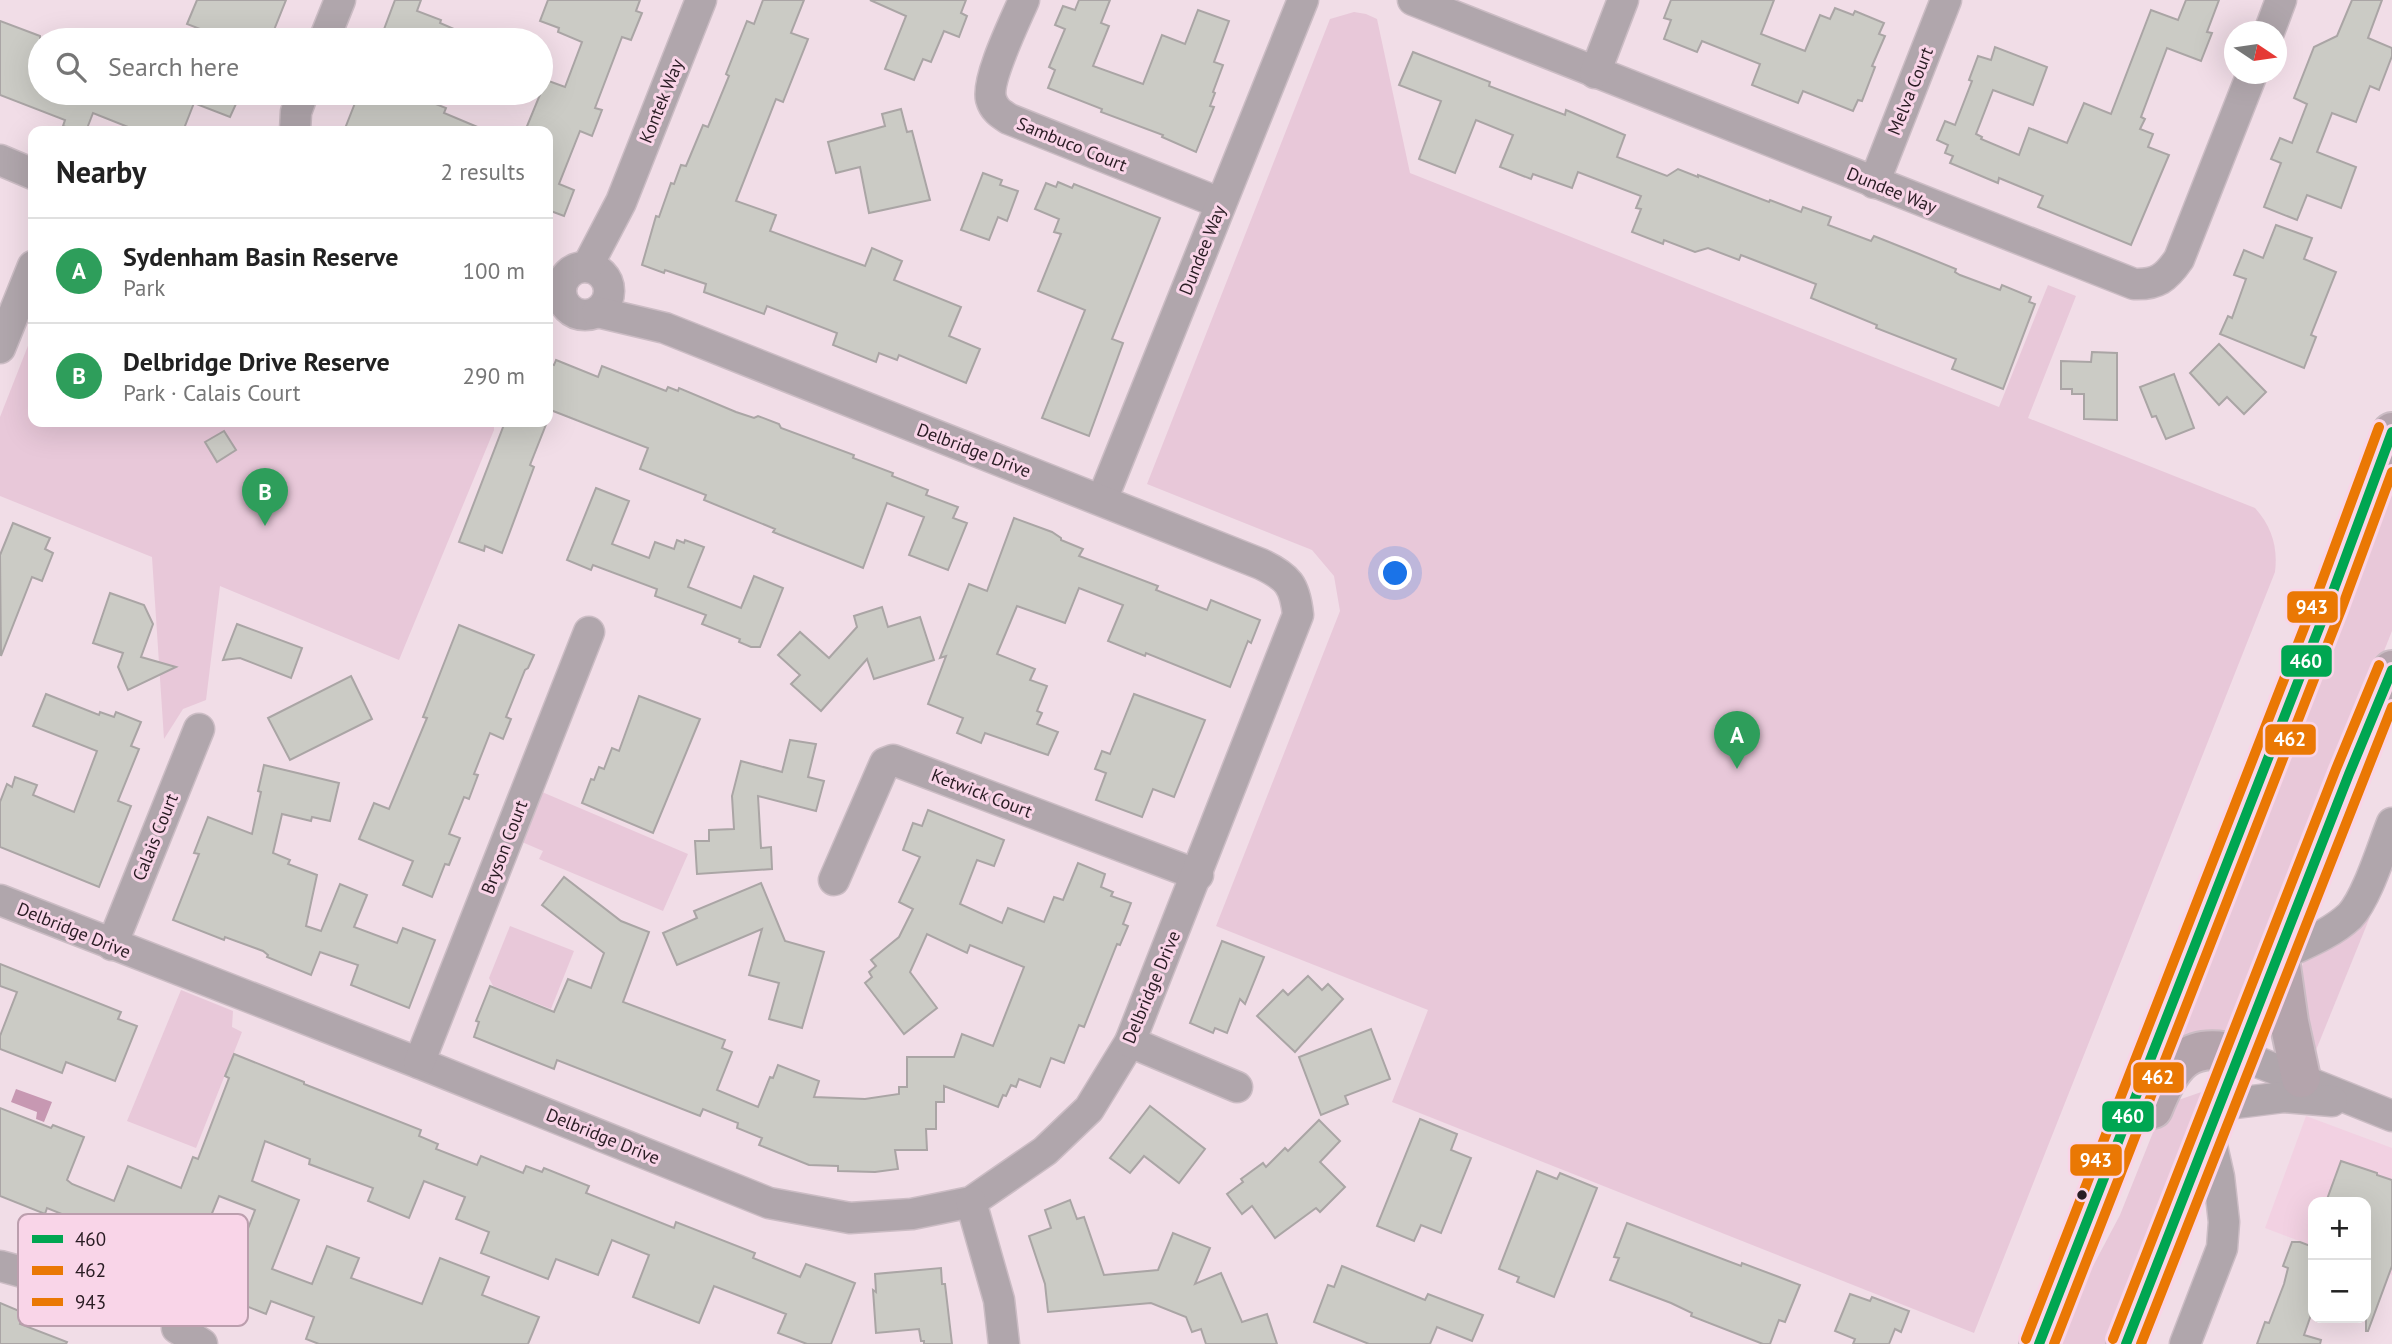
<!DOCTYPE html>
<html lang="en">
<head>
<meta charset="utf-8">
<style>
	body { margin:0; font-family:"PT Sans",sans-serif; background:#f2f2f2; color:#222 }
	.controls { position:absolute; right:21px; bottom:21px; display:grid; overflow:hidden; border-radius:14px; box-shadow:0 7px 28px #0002 }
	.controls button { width:63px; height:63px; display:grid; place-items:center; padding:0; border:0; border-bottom:2px solid #e0e0e0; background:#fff; color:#222; font:35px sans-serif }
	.compass { position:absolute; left:2224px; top:21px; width:63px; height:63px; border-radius:50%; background:#fff; box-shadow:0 7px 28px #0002; rotate:103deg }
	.you { position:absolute; left:1396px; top:574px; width:24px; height:24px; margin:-18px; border:5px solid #fff; border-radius:50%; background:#1a73e8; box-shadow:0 0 0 10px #1a73e833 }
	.badge { display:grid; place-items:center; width:46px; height:46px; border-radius:50%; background:#0f766e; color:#fff; font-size:23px; font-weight:700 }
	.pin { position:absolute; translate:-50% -58px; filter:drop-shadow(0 2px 4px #0008) }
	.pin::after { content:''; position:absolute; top:37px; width:24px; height:21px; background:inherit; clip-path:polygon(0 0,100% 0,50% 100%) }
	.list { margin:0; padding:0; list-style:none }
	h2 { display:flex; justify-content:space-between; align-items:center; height:91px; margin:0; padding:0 28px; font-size:30px }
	h2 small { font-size:23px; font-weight:400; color:#767676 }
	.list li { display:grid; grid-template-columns:46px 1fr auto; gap:21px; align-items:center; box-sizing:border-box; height:105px; padding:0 28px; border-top:2px solid #e0e0e0 }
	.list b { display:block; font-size:26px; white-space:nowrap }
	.list p { margin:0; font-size:23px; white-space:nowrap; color:#767676 }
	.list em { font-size:23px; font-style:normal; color:#767676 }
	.icon { flex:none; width:38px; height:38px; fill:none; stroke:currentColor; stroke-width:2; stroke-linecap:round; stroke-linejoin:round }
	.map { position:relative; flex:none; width:2392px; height:1344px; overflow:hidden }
	.search { position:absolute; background:#fff; box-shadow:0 7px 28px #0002; left:28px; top:28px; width:525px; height:77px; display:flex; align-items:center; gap:18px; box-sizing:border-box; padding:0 24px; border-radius:38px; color:#767676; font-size:26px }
	.panel { position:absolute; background:#fff; box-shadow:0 7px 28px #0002; left:28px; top:126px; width:525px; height:301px; border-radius:14px }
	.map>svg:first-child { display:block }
</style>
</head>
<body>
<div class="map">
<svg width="2392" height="1344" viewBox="0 0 2392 1344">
	<rect width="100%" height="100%" fill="#f1dde7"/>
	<polygon fill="#f2d1e2" points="2306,1116 2392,1148 2392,1275 2366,1265 2366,1202 2313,1202 2313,1246 2265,1228"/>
	<g fill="#e8c8d9">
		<path d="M1354,12L1366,14L1377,19L1410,173L1999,407L2048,285L2076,296L2028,418L2255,508C2272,527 2278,547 2275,572L1974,1333L1392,1102L1428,1010L1216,926L1340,611L1334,576L1312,550L1147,484L1330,19Z"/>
		<polygon points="33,333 33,422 494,422 494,430 399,660 220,586 206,700 183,709 164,739 152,557 0,496 0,417"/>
		<polygon points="2392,487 2392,631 2230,1037 2177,1047 2180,1026"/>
		<polygon points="542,792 688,854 663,911 539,859 543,851 522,842"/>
		<polygon points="2376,902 2312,1060 2302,966 2305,958"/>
		<polygon points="510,926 574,951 551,1009 493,986 489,978"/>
		<polygon points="181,990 233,1011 232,1027 242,1032 196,1148 127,1121"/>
		<polygon points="2210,1089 2108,1344 2056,1344 2075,1300 2120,1215 2164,1105"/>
	</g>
	<polygon fill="#c798b2" points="16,1089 52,1102 44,1122 36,1119 37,1112 11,1102"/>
	<g fill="#cbcbc5" stroke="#aaa5a5" stroke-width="2" fill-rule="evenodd">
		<polygon points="197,0 286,0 270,40 210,40 213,34 187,24"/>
		<polygon points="395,0 421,0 417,11 441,20 440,23 479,40 380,40"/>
		<polygon points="548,0 640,0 636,11 642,13 631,40 622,37 595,108 602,110 592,136 580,131 559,184 574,190 564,216 548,210 548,131 525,131 546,80 565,87 582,42 558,32 559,28 540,21"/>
		<polygon points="763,0 804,0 791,33 808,39 783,102 776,99 736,201 776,215 770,231 865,266 872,248 902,261 894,280 961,307 949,336 980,349 966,383 899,355 897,360 879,353 876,362 833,345 837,333 767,306 764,314 704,292 706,284 665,270 664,273 642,265 656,216 659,217 671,183 674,184 681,165 686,166 703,125 708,127 729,76 726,74 747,21 754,24"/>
		<polygon points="966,0 961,13 967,16 959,37 944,31 931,62 923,59 914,80 885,69 906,16 870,0"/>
		<polygon points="1079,0 1110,0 1101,23 1109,26 1093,66 1143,84 1162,35 1185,44 1198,10 1229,21 1214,62 1223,65 1213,92 1215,93 1210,106 1214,107 1196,152 1162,137 1163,135 1101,112 1102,109 1048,88 1055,70 1049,67 1065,29 1055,25 1063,6 1075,10"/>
		<polygon points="1671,0 1774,0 1761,34 1805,51 1820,15 1830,19 1835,8 1853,15 1855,11 1884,23 1879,34 1885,36 1872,66 1875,67 1862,101 1858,100 1853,111 1803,91 1798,103 1752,85 1760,64 1702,41 1697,52 1664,39 1671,20 1664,18"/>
		<polygon points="2186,0 2219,0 2207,32 2212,33 2201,61 2167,48 2141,117 2145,119 2140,129 2153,134 2148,147 2169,155 2131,245 2038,207 2043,196 1999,178 1998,183 1950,163 1953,156 1945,153 1948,145 1937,140 1945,121 1955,125 1972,81 1969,80 1978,56 1991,60 1995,47 2047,67 2033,105 1993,90 1976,134 1982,137 1981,139 2019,155 2029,128 2067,143 2084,103 2111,114 2151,10 2178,20"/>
		<polygon points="2352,0 2382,0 2368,38 2392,48 2392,56 2379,90 2370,86 2356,122 2332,113 2317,152 2356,167 2341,208 2307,195 2297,220 2264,207 2281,163 2271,159 2280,138 2292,143 2307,104 2294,98 2314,47 2337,36"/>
		<polygon points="0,21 40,36 40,93 241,93 230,117 194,103 183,131 138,131 93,113 86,131 76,131 63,126 65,120 0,95"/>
		<polygon points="1413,52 1490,82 1489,86 1565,115 1566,110 1625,135 1617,157 1667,176 1678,169 1698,177 1698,175 1769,202 1770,200 1801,212 1803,207 1831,217 1828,225 1871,241 1874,236 1919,254 1956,269 1955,272 1960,275 2000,290 2002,285 2031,297 2029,302 2035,304 2003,389 1952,369 1956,359 1876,328 1877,325 1811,298 1816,284 1741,255 1739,260 1708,248 1695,252 1664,240 1663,244 1632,232 1641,209 1636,208 1641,196 1578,172 1572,188 1533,174 1531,179 1500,167 1513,135 1476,120 1455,173 1419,159 1441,101 1399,85"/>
		<polygon points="359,93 408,93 446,108 444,113 487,131 344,131"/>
		<polygon points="901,109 907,132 912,131 930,200 869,213 860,167 836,173 828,142 885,126 882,114"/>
		<polygon points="983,173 1002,180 1000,185 1018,191 1007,221 998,217 989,240 961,230"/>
		<polygon points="1058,182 1072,188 1074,184 1160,218 1112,339 1123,343 1089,436 1042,418 1085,310 1038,291 1061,234 1054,232 1059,219 1035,209 1046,183 1056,187"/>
		<polygon points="2276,225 2312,238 2304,259 2336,272 2311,335 2316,337 2304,368 2220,334 2228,316 2232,318 2246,279 2234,275 2244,250 2263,258"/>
		<polygon points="2219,344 2266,392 2244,414 2227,397 2219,405 2190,373"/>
		<polygon points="2092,352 2117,353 2117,420 2084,419 2084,394 2072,394 2072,389 2061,389 2061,361 2091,362"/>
		<polygon points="556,360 598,377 602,366 666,391 668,387 678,391 679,388 736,412 754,418 758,416 779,424 781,428 854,455 853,458 893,473 892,476 928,490 926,495 958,507 953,518 967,523 948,570 909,555 924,517 887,503 863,568 773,532 775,529 704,500 706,495 640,469 648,448 548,409 548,363 554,365"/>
		<polygon points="2174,374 2194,428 2166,439 2156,416 2152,417 2140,387"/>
		<polygon points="505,422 547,422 530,465 534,467 502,553 485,546 484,551 459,542"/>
		<polygon points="224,431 236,450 217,462 205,442"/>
		<polygon points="596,488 629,501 612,544 649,558 655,542 674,549 677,540 684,543 685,540 704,547 688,587 741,608 754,576 783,588 760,647 751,647 739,642 740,639 702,624 706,615 655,596 657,589 593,565 591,570 567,560"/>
		<polygon points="1014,518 1052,532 1061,538 1061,540 1083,549 1079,556 1158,586 1156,590 1207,610 1211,600 1260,620 1251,643 1248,641 1230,687 1146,653 1145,656 1108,641 1123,605 1079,588 1065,623 1017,606 997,654 1035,669 1030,680 1047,686 1037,711 1042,713 1037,724 1058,732 1048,755 985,733 981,743 957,733 963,718 928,704 946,656 940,658 969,584 987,591"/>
		<polygon points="13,523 50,538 45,549 53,553 42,581 32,577 1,656 0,555"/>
		<polygon points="110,593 144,605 153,624 141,657 176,667 128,690 118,667 123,653 93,643"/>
		<polygon points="882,607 888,627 920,617 934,660 874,679 867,659 821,711 791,684 800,675 778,655 800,632 829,658 857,627 854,616"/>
		<polygon points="237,624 302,648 291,678 240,658 223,660"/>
		<polygon points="459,625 534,655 528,668 525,670 506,717 511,719 503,739 490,733 474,774 478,775 469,799 464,797 449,834 460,838 449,865 445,864 432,897 403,885 413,861 359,839 374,803 389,809 427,718 423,717"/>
		<polygon points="351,676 372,719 290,760 268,718"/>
		<polygon points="46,694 99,715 100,712 114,717 116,712 141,722 131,746 139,749 118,801 131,806 99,887 0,847 0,802 7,784 12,787 15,777 37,785 33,795 74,812 97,751 33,726"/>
		<polygon points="1134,694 1205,720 1174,797 1153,789 1142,817 1096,800 1106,773 1095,769 1102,751 1110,754"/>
		<polygon points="639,696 700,719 653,833 582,803 591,779 594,780 599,767 604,769 612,748 619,751"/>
		<polygon points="790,740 816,744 808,777 824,781 816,811 758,796 761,848 771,847 772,869 697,874 695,841 709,841 709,830 734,829 732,796 741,761 782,772"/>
		<polygon points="264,765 339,783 330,821 312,817 311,821 282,814 273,853 290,860 288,864 317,875 306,926 321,931 340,884 367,895 354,927 397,943 403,928 435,940 409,1008 351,985 358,965 320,952 311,975 267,957 268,955 263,951 225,937 224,940 173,920 199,854 194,853 208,817 252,834 261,792 258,791"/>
		<polygon points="928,810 1004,840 994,866 977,860 960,904 1002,923 1008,908 1044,922 1054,897 1063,900 1078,863 1105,874 1101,887 1113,892 1111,896 1131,903 1123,924 1128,926 1120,945 1117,944 1084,1027 1079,1025 1064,1063 1051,1058 1040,1087 1019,1079 1016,1087 1011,1085 1006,1096 1003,1095 998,1107 944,1086 944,1102 936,1102 936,1129 926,1129 927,1150 895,1150 898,1169 875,1172 838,1171 838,1166 809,1165 759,1145 762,1138 737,1128 738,1123 703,1109 700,1116 557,1060 554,1069 474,1037 479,1022 476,1021 490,986 554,1012 568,979 591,988 604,953 542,905 564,877 621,921 649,932 623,1002 725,1040 722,1048 732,1052 717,1090 758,1107 770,1077 773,1078 778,1065 819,1081 814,1097 865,1099 899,1094 899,1087 907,1087 907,1057 954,1057 962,1034 993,1046 1024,967 970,945 967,953 927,934 910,972 937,1008 904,1034 865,983 872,977 869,972 876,966 871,960 899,937 913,909 899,902 920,857 903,850 913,823 922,826"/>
		<polygon points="761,883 785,941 824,952 802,1028 769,1019 779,983 749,975 762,929 677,965 663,933 697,918 694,911"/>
		<polygon points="1222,941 1264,957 1245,1004 1240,999 1227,1033 1215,1028 1213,1033 1190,1023"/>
		<polygon points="0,964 121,1012 118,1019 137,1026 115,1081 66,1062 62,1073 0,1049 0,1036 17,992 0,986"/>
		<polygon points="1308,976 1322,990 1328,984 1343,999 1295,1052 1257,1016 1283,990 1288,995"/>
		<polygon points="1371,1029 1390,1079 1345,1096 1348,1104 1321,1115 1299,1057"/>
		<path d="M234,1054L304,1082V1084L421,1130L419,1136L438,1144L436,1149L477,1165L481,1156L523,1173L526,1166L542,1172L544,1168L589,1186L586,1193L674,1228L676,1222L755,1253L753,1258L800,1277L806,1264L855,1283L831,1344H807L778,1333L786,1314L714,1286L699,1323L633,1297L649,1255L612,1240L598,1275L556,1259L548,1279L481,1253L489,1232L456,1219L465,1197L424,1181L409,1218L368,1201L373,1188L309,1164L310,1159L265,1141L252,1181L299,1200L272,1269L312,1284L327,1246L359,1258L351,1278L422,1304L440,1258L489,1277L482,1295L539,1317L528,1344H319L306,1339L314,1317L271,1301L266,1314L231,1300L232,1295L221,1291L222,1287L124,1248L127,1240L47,1208L45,1214L0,1196V1108L51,1128L53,1125L84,1137L67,1180L72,1184L114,1201L128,1166L181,1188L193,1157L198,1159L229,1078L225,1076ZM219,1196L255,1210L241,1247L204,1233Z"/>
		<polygon points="1150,1106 1205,1149 1179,1183 1144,1156 1130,1173 1110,1158"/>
		<polygon points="1420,1119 1457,1134 1451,1150 1471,1158 1441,1233 1421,1225 1414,1241 1377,1226"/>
		<polygon points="1319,1120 1340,1141 1320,1162 1345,1187 1320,1212 1316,1208 1275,1238 1252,1206 1242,1214 1227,1194 1243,1182 1241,1179 1263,1163 1266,1167 1285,1148 1288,1151"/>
		<polygon points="2341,1161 2377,1173 2377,1175 2392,1180 2392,1266 2368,1331 2366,1331 2366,1202 2326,1202"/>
		<polygon points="1537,1171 1557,1179 1560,1173 1597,1188 1554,1297 1517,1282 1519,1277 1499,1269"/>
		<polygon points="1070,1200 1077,1219 1084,1217 1104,1275 1158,1270 1173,1233 1210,1248 1195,1284 1221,1273 1242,1322 1267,1314 1277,1344 1206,1344 1201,1329 1192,1332 1186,1317 1151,1303 1048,1312 1045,1284 1029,1236 1051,1228 1045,1210"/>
		<polygon points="1627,1223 1741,1266 1742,1263 1800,1285 1785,1322 1779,1320 1770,1344 1763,1344 1691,1316 1692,1313 1671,1303 1610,1280 1619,1258 1614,1257"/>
		<polygon points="2292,1242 2300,1242 2313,1247 2313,1309 2304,1335 2321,1340 2320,1344 2257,1344 2265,1322 2269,1323 2284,1284 2288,1268 2283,1266"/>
		<polygon points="1342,1266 1425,1300 1428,1294 1483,1315 1472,1341 1437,1327 1430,1344 1369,1344 1314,1322 1328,1285 1334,1287"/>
		<polygon points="941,1268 942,1284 945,1284 952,1344 924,1344 924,1341 921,1341 919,1329 876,1333 873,1290 876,1292 875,1274"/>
		<polygon points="1850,1294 1870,1301 1872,1297 1909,1311 1901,1332 1895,1329 1889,1344 1853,1344 1855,1339 1835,1331"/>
		<polygon points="0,1303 24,1313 20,1324 67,1342 66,1344 0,1344"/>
	</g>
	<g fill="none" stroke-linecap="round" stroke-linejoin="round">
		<g stroke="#cbbcc4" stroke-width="33">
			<g id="minor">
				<path d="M1024,0C1015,21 986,80 991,99C994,110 1001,114 1009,119L1220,203"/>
				<path d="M1413,0L2134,284C2157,285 2166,278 2179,259L2252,74"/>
				<polyline points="2269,32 2281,0"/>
				<polyline points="324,40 340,0"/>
				<polyline points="1595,73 1623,0"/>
				<polyline points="295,131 296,112 303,93"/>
				<polyline points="0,160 33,174"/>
				<polyline points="1874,183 1946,0"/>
				<circle cx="585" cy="291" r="24"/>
				<polyline points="587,267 621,202 701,0"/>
				<polyline points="0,348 33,266"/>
				<polyline points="1102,500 1303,0"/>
				<polyline points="834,880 885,763 893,760 1198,875"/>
				<path d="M0,900L419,1063L769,1203L850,1218L912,1214L971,1202L1045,1151L1089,1109L1130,1042L1298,615C1295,585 1288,577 1261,564L665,328L597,312"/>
				<polyline points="112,945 199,729"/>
				<path d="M2279,956C2302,945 2331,934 2350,916C2367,898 2382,848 2392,823"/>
				<polyline points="1130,1042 1237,1087"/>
				<polyline points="2240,1055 2392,1116"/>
				<polyline points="419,1063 589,632"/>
				<polyline points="2220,1105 2284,1097 2332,1101"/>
				<polyline points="971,1202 999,1300 1004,1344"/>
				<polyline points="0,1266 70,1285"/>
				<polyline points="177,1328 202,1344"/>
				<polyline points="2185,1344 2222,1248 2224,1222 2219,1177 2209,1133"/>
			</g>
		</g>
		<g stroke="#cbbcc4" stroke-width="42">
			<g id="trunk">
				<polyline points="2280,959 2289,1022 2301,1078"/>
				<path d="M2153,1109C2171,1064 2188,1039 2240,1055"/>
				<polyline points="2039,1344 2328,605 2392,432"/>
				<polyline points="2126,1344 2279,956 2349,774 2392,670"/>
			</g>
		</g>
		<use href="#minor" stroke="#b0a6ac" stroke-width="30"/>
		<use href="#trunk" stroke="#b4a4ac" stroke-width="38"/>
		<g stroke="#f9d5e8" stroke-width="16">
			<g id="bus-1">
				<polyline points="2039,1344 2328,605 2392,432"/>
				<polyline points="2126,1344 2349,774 2392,670"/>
			</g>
		</g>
		<g stroke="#f9d5e8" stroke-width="16">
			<g id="bus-2">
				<polyline points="2054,1344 2341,610 2392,472"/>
				<polyline points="2141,1344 2392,707"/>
			</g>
		</g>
		<g stroke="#f9d5e8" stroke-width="16">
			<g id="bus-3">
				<polyline points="2026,1339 2315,600 2379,427"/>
				<polyline points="2113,1339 2336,769 2379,665"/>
			</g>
		</g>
		<use href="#bus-1" stroke="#00a651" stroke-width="10"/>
		<use href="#bus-2" stroke="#ea7804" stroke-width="10"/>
		<use href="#bus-3" stroke="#ea7804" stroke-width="10"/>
	</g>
	<circle fill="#291c23" stroke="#f9d5e8" stroke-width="2.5" cx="2082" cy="1195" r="6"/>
	<g text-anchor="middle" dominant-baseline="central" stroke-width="6" stroke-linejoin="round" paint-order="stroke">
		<g font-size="18" fill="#291c23" stroke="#f9d5e8">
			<text transform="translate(1910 91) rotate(-68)">Melva Court</text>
			<text transform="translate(661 101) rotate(-68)">Kontek Way</text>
			<text transform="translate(1072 144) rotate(22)">Sambuco Court</text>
			<text transform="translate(1892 190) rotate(22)">Dundee Way</text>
			<text transform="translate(1202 250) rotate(-68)">Dundee Way</text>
			<text transform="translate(974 450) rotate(21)">Delbridge Drive</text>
			<text transform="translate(982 793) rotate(21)">Ketwick Court</text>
			<text transform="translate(155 837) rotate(-68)">Calais Court</text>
			<text transform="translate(504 847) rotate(-69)">Bryson Court</text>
			<text transform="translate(74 930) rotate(22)">Delbridge Drive</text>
			<text transform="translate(1151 987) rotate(-67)">Delbridge Drive</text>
			<text transform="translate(603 1136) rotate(22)">Delbridge Drive</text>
		</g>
	</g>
	<rect x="18" y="1214" width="230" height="112" rx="10" fill="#f9d5e8" stroke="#bb9ead" stroke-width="2"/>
	<rect x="32" y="1235" width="31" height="8" fill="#00a651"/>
	<rect x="32" y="1266" width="31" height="9" fill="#ea7804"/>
	<rect x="32" y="1298" width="31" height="8" fill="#ea7804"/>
	<g font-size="19" fill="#291c23">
		<text x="75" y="1246">460</text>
		<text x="75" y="1277">462</text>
		<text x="75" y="1309">943</text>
	</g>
	<g stroke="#f9d5e8" stroke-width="2.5">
		<rect x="2286" y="590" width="53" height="34" rx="7" fill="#ea7804"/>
		<rect x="2280" y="644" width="53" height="34" rx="7" fill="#00a651"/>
		<rect x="2264" y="723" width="53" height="33" rx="7" fill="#ea7804"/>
		<rect x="2132" y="1061" width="53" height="33" rx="7" fill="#ea7804"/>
		<rect x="2101" y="1100" width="54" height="33" rx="7" fill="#00a651"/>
		<rect x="2069" y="1143" width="54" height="34" rx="7" fill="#ea7804"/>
	</g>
	<g font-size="19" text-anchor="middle" font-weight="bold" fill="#fff">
		<text x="2312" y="614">943</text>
		<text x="2306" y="668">460</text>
		<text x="2290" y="746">462</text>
		<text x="2158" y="1084">462</text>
		<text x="2128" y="1123">460</text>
		<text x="2096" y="1167">943</text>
	</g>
</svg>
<div class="controls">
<button>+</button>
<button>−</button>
</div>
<svg class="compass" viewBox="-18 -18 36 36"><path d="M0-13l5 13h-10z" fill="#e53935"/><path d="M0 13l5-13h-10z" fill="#767676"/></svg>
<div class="you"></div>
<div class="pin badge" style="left:1737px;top:769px;background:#2e9e5b">A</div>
<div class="pin badge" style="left:265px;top:526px;background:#2e9e5b">B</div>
<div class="search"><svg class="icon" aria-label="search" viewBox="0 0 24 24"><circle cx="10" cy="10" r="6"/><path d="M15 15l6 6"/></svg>Search here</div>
<section class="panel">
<h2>Nearby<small>2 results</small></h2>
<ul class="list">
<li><span class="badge" style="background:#2e9e5b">A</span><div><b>Sydenham Basin Reserve</b><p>Park</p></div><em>100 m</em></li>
<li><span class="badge" style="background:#2e9e5b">B</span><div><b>Delbridge Drive Reserve</b><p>Park · Calais Court</p></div><em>290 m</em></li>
</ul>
</section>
</div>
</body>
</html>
